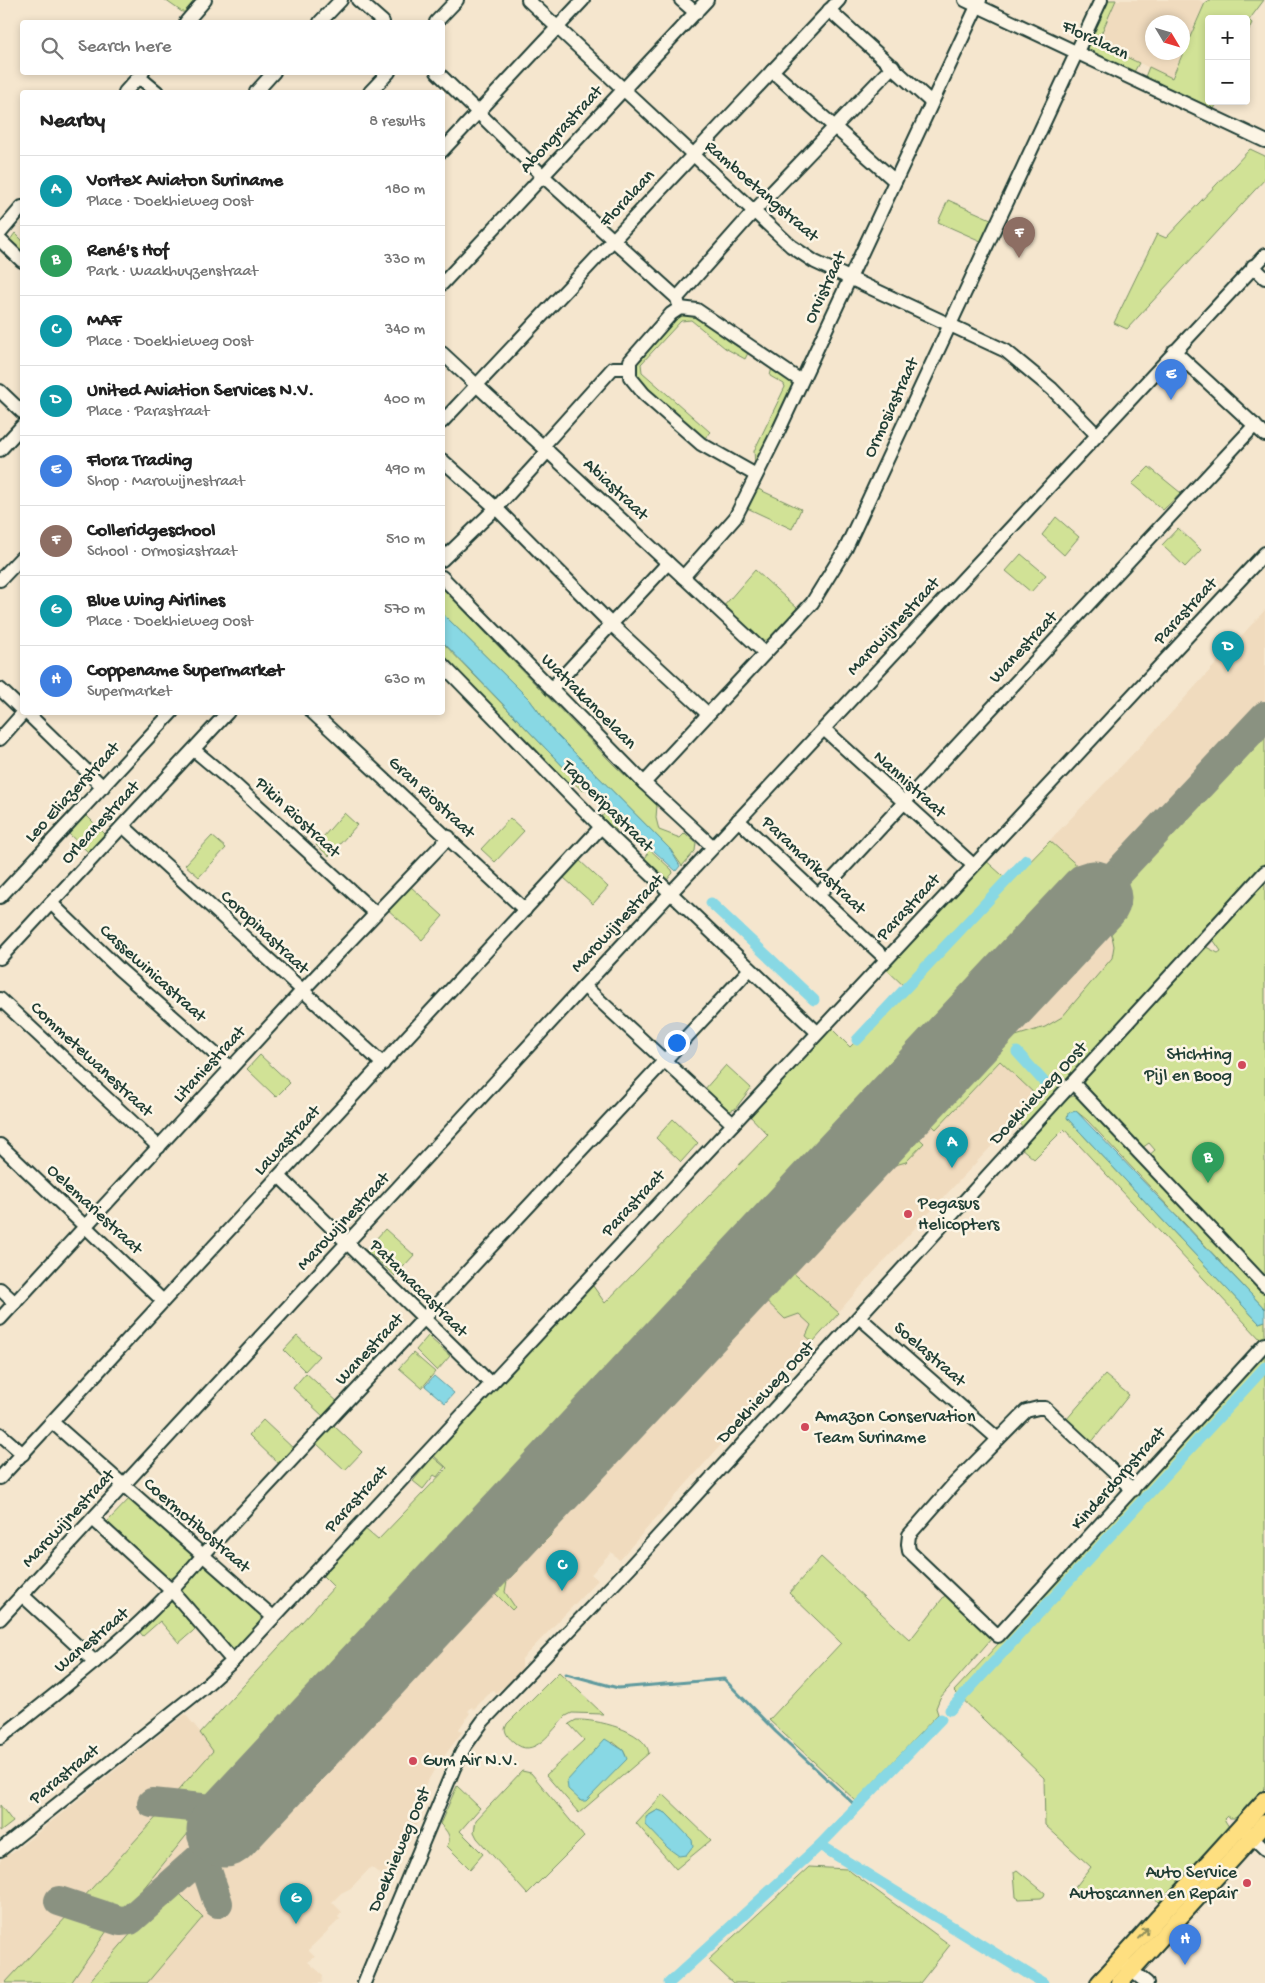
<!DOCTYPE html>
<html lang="en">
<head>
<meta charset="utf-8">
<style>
	body { margin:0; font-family:"Gochi Hand",sans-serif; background:#f2f2f2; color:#222 }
	.controls { position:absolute; right:15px; top:15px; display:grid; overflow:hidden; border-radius:5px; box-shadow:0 2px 8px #0003 }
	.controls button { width:45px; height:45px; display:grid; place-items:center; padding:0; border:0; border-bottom:1px solid #e0e0e0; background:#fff; color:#222; font:25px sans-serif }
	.compass { position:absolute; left:1145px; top:15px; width:45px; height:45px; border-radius:50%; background:#fff; box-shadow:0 2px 8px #0003; rotate:128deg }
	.you { position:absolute; left:676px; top:1042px; width:18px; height:18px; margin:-12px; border:4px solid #fff; border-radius:50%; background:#1a73e8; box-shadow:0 0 0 8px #1a73e833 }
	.badge { display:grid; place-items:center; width:32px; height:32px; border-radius:50%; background:#d1495b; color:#fff; font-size:16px; font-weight:700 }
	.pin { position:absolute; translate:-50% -41px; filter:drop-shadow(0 1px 2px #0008) }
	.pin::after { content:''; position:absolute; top:26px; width:18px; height:15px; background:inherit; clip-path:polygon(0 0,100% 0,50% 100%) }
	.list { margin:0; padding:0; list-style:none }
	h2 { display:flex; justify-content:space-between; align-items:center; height:65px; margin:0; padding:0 20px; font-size:21px }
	h2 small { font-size:16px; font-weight:400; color:#767676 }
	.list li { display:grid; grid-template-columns:32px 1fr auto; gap:15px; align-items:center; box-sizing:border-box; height:70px; padding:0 20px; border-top:1px solid #e0e0e0 }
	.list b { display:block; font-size:19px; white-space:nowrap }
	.list p { margin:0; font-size:16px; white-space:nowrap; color:#767676 }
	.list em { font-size:16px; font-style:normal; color:#767676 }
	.icon { flex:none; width:28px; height:28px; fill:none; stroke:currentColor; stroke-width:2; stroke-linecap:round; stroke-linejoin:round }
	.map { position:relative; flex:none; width:1265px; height:1983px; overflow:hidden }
	.search { position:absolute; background:#fff; box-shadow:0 2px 8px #0003; left:20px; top:20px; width:425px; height:55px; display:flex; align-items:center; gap:12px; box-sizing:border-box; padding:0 18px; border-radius:5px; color:#767676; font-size:19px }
	.panel { position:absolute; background:#fff; box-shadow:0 2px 8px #0003; left:20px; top:90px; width:425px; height:625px; border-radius:5px }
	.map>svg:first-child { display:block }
</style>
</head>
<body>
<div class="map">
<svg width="1265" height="1983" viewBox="0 0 1265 1983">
	<rect width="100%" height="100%" fill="#f5e6ce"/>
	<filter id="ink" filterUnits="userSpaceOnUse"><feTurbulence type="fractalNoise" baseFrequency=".02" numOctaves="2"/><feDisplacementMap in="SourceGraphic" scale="10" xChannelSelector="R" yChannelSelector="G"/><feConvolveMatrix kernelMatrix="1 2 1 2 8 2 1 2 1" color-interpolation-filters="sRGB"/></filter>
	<g filter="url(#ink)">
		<g fill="#f0dbbe" fill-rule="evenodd">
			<path d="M1116,0H1199L1205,3L1171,78L1097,43ZM1152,22H1182V52H1152Z"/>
			<polygon points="1265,610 1265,853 873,1273 619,1560 611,1552 594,1571 591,1574 598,1580 522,1659 522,1670 505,1688 503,1687 496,1693 493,1690 474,1709 472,1707 468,1711 470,1713 459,1729 462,1732 434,1770 415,1804 418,1822 384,1877 371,1867 351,1888 341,1893 332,1902 342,1912 338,1917 340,1919 308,1950 315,1957 308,1962 323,1975 322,1983 0,1983 0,1860 8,1852 11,1854 185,1714 201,1733 403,1514 1151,735"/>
		</g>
		<g fill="#d1e296" stroke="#789065" fill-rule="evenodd">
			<polygon points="165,0 196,0 186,12 182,12"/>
			<polygon points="1105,0 1116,0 1097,43 1139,63 1134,72 1091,53 1086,46"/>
			<polygon points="1210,0 1264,0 1249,20 1252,23 1246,35 1246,19 1209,19 1209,101 1218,101 1214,109 1145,77 1149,67 1172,78 1205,3"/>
			<polygon points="1250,149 1265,156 1265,179 1127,329 1114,323 1157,234 1166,238"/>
			<polygon points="948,200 993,220 983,242 938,222"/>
			<polygon points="15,233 22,240 22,254 10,240"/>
			<polygon points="687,313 703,318 727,340 748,353 745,359 725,348 691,320 681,321 641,364 642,372 710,432 704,439 644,387 635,375 635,362 675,316"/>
			<polygon points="772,367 791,380 793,389 759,460 755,464 754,451 785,387 784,384 770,376"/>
			<polygon points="1149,467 1181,493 1163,510 1132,484"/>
			<polygon points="756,488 801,509 792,529 747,508"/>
			<polygon points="1056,517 1079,537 1064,555 1042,535"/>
			<polygon points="1178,528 1201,550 1185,567 1162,545"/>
			<polygon points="1021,554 1046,575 1031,592 1006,571"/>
			<polygon points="755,570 797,608 783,628 768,640 758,640 723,607"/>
			<polygon points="442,588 614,765 657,805 656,818 659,830 680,838 685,833 696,843 695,851 682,866 670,849 554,732 529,699 443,614"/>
			<polygon points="442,642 585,789 583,791 575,784 570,789 443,659"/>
			<polygon points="1265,736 1265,866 1024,1129 1016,1120 1037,1096 1000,1061 936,1129 918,1112 983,1046 1045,1027 1062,1017 1112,958 1114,946 1112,936 1101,916 1111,899"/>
			<polygon points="608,811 672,870 673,873 666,881 643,861 648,854 621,828 613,831 600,818"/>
			<polygon points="344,813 357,825 329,856 316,845"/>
			<polygon points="86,815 105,834 88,852 69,834"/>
			<polygon points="510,818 524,831 495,862 481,849"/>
			<polygon points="212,836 226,848 199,877 185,865"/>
			<polygon points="1050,841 1081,869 346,1656 202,1806 174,1795 213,1751 200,1733 334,1587 321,1574 364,1528 378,1540 447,1468 432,1454 593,1286 605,1303 768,1135 748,1114 829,1026 850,1047 907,989 884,967 984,859 1010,882"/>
			<polygon points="579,860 608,887 593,904 563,877"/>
			<polygon points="1265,878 1265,1281 1147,1157 1155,1150 1149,1143 1142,1148 1084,1087 1084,1079 1204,946 1218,953 1221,951 1212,938"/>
			<polygon points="410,886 443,916 422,940 387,909"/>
			<polygon points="260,1055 290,1083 276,1097 247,1069"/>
			<polygon points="726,1065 751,1088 735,1109 729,1111 704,1090"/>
			<polygon points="1073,1096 1079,1098 1265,1293 1265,1309 1087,1120 1076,1111 1067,1118 1259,1323 1265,1321 1265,1336 1261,1340 1064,1129 1034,1159 1020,1147 1064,1100"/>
			<polygon points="673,1119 698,1143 681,1162 656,1138"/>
			<polygon points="906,1126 924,1143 906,1162 881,1169 870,1164"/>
			<polygon points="385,1229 414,1255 395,1276 366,1250"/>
			<polygon points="782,1263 839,1313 813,1342 806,1336 811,1325 799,1314 785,1319 756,1291"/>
			<polygon points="297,1336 319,1356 305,1371 284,1350"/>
			<polygon points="428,1336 450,1356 437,1371 416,1350"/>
			<polygon points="1265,1350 1265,1788 1237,1818 1230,1818 1227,1816 1224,1819 1229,1827 1226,1832 1172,1888 1174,1890 1161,1903 1146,1895 1079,1897 1074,1889 1091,1867 1045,1825 1044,1778 954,1691 1074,1563"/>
			<polygon points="413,1353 435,1372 422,1388 399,1368"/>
			<polygon points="306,1373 339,1403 325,1418 293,1388"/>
			<polygon points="1105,1375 1129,1395 1091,1443 1066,1420"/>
			<polygon points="263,1420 295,1450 281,1466 249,1435"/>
			<polygon points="333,1425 362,1452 345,1470 316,1443"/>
			<polygon points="433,1457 445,1467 437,1477 434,1475 423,1489 413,1481"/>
			<path d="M132,1496L192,1553C192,1565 177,1580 165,1578L106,1523Z"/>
			<polygon points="538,1522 551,1535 525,1561 512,1549"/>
			<polygon points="821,1557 910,1640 946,1594 992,1638 940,1698 936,1708 938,1714 856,1801 769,1720 841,1643 789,1593"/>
			<polygon points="505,1560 517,1572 507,1581 505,1592 515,1607 512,1610 492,1590 491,1573"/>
			<path d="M208,1565L261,1612C264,1626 242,1642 233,1652L180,1593V1590L200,1566Z"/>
			<polygon points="173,1602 176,1603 199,1626 179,1643 160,1621 143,1636 138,1630 167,1603"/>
			<path d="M559,1672L603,1714L572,1713L566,1716C552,1730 533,1761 514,1742C509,1738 506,1735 505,1729L507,1724Z"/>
			<path d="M576,1720C595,1719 645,1730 649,1753L579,1813L546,1775L584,1740L569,1724ZM613,1742L623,1750L626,1756L583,1801L579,1800Z"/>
			<polygon points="522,1771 531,1773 584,1837 527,1894 477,1838 474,1832 476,1820"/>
			<path d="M457,1786L480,1808L460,1831L483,1854L470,1869L447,1846C453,1837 446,1830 440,1824Z"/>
			<path d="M663,1794L711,1840L676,1869L636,1823ZM658,1810L666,1813L674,1821L646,1817Z"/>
			<polygon points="0,1805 13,1822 0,1832"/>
			<polygon points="161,1812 198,1821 126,1910 82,1899"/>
			<polygon points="809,1867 847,1869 950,1945 920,1983 733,1983 708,1960"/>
			<polygon points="1017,1870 1045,1893 1044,1896 1041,1898 1019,1899 1016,1897 1014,1872"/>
			<polygon points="172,1886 203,1917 147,1983 88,1983"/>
			<polygon points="70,1913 111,1925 71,1983 5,1983"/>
		</g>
		<g fill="#88d8e4" stroke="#5e9a9e">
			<polygon points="443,614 529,699 554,732 670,849 680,866 676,871 578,782 443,642"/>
			<polygon points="1076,1111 1265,1309 1265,1321 1259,1323 1067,1118 1068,1113"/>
			<polygon points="434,1376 454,1393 445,1403 425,1386"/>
			<polygon points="605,1739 623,1750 627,1759 586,1801 581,1801 568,1789 567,1781"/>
			<polygon points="658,1810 666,1813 692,1840 693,1846 686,1855 679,1856 668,1848 646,1825 646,1817"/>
		</g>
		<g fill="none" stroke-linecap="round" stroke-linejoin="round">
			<polyline stroke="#5e9a9e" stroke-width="3" points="566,1674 618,1688 724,1679 776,1732 857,1807"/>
			<g stroke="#88d8e4" stroke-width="11">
				<polyline points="711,903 814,1000"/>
				<polyline points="857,1040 1026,860"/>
				<polyline points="1017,1052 1045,1083"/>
				<polyline points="950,1710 1265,1367"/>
				<polyline points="820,1845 1043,1983"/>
				<polyline points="669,1983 820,1845 941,1719"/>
			</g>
			<g stroke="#8a9281" stroke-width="30">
				<polyline points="1094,898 1265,716"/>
				<polyline points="152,1803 241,1812"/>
				<polyline points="59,1901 120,1921 130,1920 202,1856"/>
				<polyline points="218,1903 202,1856 224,1830"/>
			</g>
			<polyline stroke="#8a9281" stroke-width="75" points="224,1830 1094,898"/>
			<g stroke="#1f3d34" stroke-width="16">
				<g id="minor">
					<polyline points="358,0 383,22"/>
					<polyline points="528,0 791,246 815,262 1006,351 1052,389 1097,435"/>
					<polyline points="681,0 696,13"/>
					<polyline points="965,0 1265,141"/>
					<polyline points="829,10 931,102"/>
					<polyline points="186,22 205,0"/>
					<polyline points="320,22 341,0"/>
					<polyline points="436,22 457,0"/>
					<polyline points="772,71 895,181"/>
					<polyline points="437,72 543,176 677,298"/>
					<polyline points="139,77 157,92"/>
					<polyline points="125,92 143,72"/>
					<polyline points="256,92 274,72"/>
					<polyline points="370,92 389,72"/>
					<polyline points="442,151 583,0"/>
					<polyline points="0,233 22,207"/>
					<polyline points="0,240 22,261"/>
					<polyline points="1253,266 1265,278"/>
					<polyline points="442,284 707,0"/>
					<polyline points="679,306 677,298 754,211 893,66"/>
					<polyline points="1174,351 1265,435"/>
					<polyline points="442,353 765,653"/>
					<polyline points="0,391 22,412"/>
					<polyline points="442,422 839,0"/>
					<polyline points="543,446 613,368 629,368"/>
					<polyline points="0,450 22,426"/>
					<polyline points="442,460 496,508 611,624 708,714"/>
					<polyline points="756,475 701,444 644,394 630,377 630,361 671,314 680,308 697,310 801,381"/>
					<polyline points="442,560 496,508 548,451"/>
					<polyline points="442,577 644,783 713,847"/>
					<polyline points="683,577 735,518 777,434 980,0"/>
					<polyline points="0,580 22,557"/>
					<polyline points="442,664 601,827 817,1032"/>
					<polyline points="0,689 22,710"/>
					<polyline points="551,689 668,563"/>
					<polyline points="26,712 103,787"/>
					<polyline points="312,712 525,910"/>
					<polyline points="824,729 973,865"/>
					<polyline points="0,739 24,712"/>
					<polyline points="194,750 232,782 375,913"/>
					<polyline points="644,783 812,603 846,548 1101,0"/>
					<polyline points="738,820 886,959"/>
					<polyline points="123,826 383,1064"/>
					<polyline points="819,894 1255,425"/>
					<polyline points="0,897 172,712"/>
					<polyline points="51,903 119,969 231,1068"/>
					<polyline points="0,958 228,712"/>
					<polyline points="584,986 733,1124"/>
					<polyline points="0,999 159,1147"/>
					<polyline points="1073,1083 1265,1286"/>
					<polyline points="0,1145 163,1301"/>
					<polyline points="280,1177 490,1383"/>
					<polyline points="0,1289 15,1303"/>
					<polyline points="859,1317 998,1439"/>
					<polyline points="0,1319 302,991 449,837"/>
					<polyline points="52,1422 273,1617"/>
					<polyline points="0,1434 23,1454"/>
					<polyline points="0,1478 601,827"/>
					<polyline points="1133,1490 1045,1408 1038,1408 1026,1411 953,1485 909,1535 908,1544 909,1551 998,1636 1265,1344"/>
					<polyline points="93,1519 173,1592 233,1661"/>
					<polyline points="22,1595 95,1662"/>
					<polyline points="0,1619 584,986 1265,255"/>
					<path d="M0,1738C72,1681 144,1627 203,1555L750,969"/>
					<polyline points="1247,1832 1265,1849"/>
					<polyline points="0,1850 203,1688 233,1661 1265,553"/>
					<polyline points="1126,1966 1147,1983"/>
					<polyline points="364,1983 454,1768 465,1746 483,1721 630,1567 1265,872"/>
				</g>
			</g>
			<g stroke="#1f3d34" stroke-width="20">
				<g id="major">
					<polyline points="1099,1983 1265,1800"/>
					<polyline points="1120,1983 1265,1823"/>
				</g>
			</g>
			<use href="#minor" stroke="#fcf5e5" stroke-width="12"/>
			<use href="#major" stroke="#fedf80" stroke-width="16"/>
		</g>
		<defs><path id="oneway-shaft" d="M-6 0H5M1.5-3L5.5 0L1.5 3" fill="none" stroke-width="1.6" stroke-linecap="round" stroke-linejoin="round" transform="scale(1.25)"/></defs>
		<use stroke="#8e8e5a" href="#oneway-shaft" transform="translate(1143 1933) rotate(-48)"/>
	</g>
	<g fill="#d1495b" stroke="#fcf5e5" stroke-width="2">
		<circle cx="1242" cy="1065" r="5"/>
		<circle cx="908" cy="1214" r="5"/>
		<circle cx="805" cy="1427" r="5"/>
		<circle cx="413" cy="1761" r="5"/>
		<circle cx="1247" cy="1883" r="5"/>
	</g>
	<g text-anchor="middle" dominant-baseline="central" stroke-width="5" stroke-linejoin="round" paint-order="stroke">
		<g font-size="18" fill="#1f3d34" stroke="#fcf5e5">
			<text transform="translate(1095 41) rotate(25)">Floralaan</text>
			<text transform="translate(562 130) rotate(-47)">Abongrastraat</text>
			<text transform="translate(761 192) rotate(41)">Ramboetangstraat</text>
			<text transform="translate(628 199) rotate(-47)">Floralaan</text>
			<text transform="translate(826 288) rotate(-65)">Orvistraat</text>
			<text transform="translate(892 408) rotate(-65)">Ormosiastraat</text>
			<text transform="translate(615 490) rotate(43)">Abiastraat</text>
			<text transform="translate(1186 612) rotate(-47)">Parastraat</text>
			<text transform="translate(894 627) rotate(-47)">Marowijnestraat</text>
			<text transform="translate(1024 648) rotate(-47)">Wanestraat</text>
			<text transform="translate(588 702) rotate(45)">Watrakanoelaan</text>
			<text transform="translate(909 785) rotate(42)">Nannistraat</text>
			<text transform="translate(73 793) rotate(-47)">Leo Eliazerstraat</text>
			<text transform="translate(431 798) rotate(43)">Gran Riostraat</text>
			<text transform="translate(607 807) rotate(45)">Tapoeripastraat</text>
			<text transform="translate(297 818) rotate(43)">Pikin Riostraat</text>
			<text transform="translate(101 823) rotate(-47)">Orleanestraat</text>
			<text transform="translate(813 866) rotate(43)">Paramarikastraat</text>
			<text transform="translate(909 908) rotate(-47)">Parastraat</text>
			<text transform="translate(618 924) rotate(-47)">Marowijnestraat</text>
			<text transform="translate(264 933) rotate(43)">Coropinastraat</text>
			<text transform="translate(152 974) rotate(42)">Cassewinicastraat</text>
			<text transform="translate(91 1060) rotate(43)">Commetewanestraat</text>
			<text transform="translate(210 1065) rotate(-47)">Litaniestraat</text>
			<text transform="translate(1039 1094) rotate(-47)">Doekhieweg Oost</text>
			<text transform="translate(288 1141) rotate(-47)">Lawastraat</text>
			<text transform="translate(634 1204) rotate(-47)">Parastraat</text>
			<text transform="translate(94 1210) rotate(43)">Oelemariestraat</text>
			<text transform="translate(344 1222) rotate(-47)">Marowijnestraat</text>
			<text transform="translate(418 1289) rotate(45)">Patamaccastraat</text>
			<text transform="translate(370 1350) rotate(-47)">Wanestraat</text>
			<text transform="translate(929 1355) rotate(41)">Soelastraat</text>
			<text transform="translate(766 1393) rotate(-47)">Doekhieweg Oost</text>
			<text transform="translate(1119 1479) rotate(-48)">Kinderdorpstraat</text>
			<text transform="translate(357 1500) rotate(-47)">Parastraat</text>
			<text transform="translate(69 1519) rotate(-47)">Marowijnestraat</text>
			<text transform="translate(196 1526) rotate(41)">Coermotibostraat</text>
			<text transform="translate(92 1641) rotate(-40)">Wanestraat</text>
			<text transform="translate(65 1775) rotate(-39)">Parastraat</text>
			<text transform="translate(400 1850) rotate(-67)">Doekhieweg Oost</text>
		</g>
		<g font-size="18" fill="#1f3d34" stroke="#fcf5e5" text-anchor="start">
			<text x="1232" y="1055" text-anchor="end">Stichting<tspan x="1232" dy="21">Pijl en Boog</tspan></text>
			<text x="918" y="1204">Pegasus<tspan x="918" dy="21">Helicopters</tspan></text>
			<text x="815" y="1417">Amazon Conservation<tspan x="815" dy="21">Team Suriname</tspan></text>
			<text x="423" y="1761">Gum Air N.V.</text>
			<text x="1237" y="1873" text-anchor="end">Auto Service<tspan x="1237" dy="21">Autoscannen en Repair</tspan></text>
		</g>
	</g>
</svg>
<div class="controls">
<button>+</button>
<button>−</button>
</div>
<svg class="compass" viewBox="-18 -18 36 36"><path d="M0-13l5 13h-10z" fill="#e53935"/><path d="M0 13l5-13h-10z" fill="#767676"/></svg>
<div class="you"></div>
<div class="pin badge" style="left:952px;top:1168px;background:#0f9aa8">A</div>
<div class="pin badge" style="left:1208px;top:1183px;background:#2e9e5b">B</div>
<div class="pin badge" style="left:562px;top:1591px;background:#0f9aa8">C</div>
<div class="pin badge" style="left:1228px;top:672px;background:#0f9aa8">D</div>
<div class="pin badge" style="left:1171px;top:400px;background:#3f7fe0">E</div>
<div class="pin badge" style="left:1019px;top:258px;background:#8d6e63">F</div>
<div class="pin badge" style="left:296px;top:1924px;background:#0f9aa8">G</div>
<div class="pin badge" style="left:1185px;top:1965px;background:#3f7fe0">H</div>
<div class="search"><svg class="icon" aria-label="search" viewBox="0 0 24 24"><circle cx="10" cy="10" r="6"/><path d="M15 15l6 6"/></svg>Search here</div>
<section class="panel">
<h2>Nearby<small>8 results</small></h2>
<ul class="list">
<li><span class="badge" style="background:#0f9aa8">A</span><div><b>Vortex Aviaton Suriname</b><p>Place · Doekhieweg Oost</p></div><em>180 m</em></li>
<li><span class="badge" style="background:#2e9e5b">B</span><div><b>René's Hof</b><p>Park · Waakhuyzenstraat</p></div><em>330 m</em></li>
<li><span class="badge" style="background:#0f9aa8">C</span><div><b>MAF</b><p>Place · Doekhieweg Oost</p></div><em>340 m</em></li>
<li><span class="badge" style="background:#0f9aa8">D</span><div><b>United Aviation Services N.V.</b><p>Place · Parastraat</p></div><em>400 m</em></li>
<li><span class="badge" style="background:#3f7fe0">E</span><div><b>Flora Trading</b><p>Shop · Marowijnestraat</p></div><em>490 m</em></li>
<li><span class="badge" style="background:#8d6e63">F</span><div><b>Colleridgeschool</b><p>School · Ormosiastraat</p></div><em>510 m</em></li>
<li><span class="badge" style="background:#0f9aa8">G</span><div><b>Blue Wing Airlines</b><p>Place · Doekhieweg Oost</p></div><em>570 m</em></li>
<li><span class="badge" style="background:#3f7fe0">H</span><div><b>Coppename Supermarket</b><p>Supermarket</p></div><em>630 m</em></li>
</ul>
</section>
</div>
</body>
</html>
